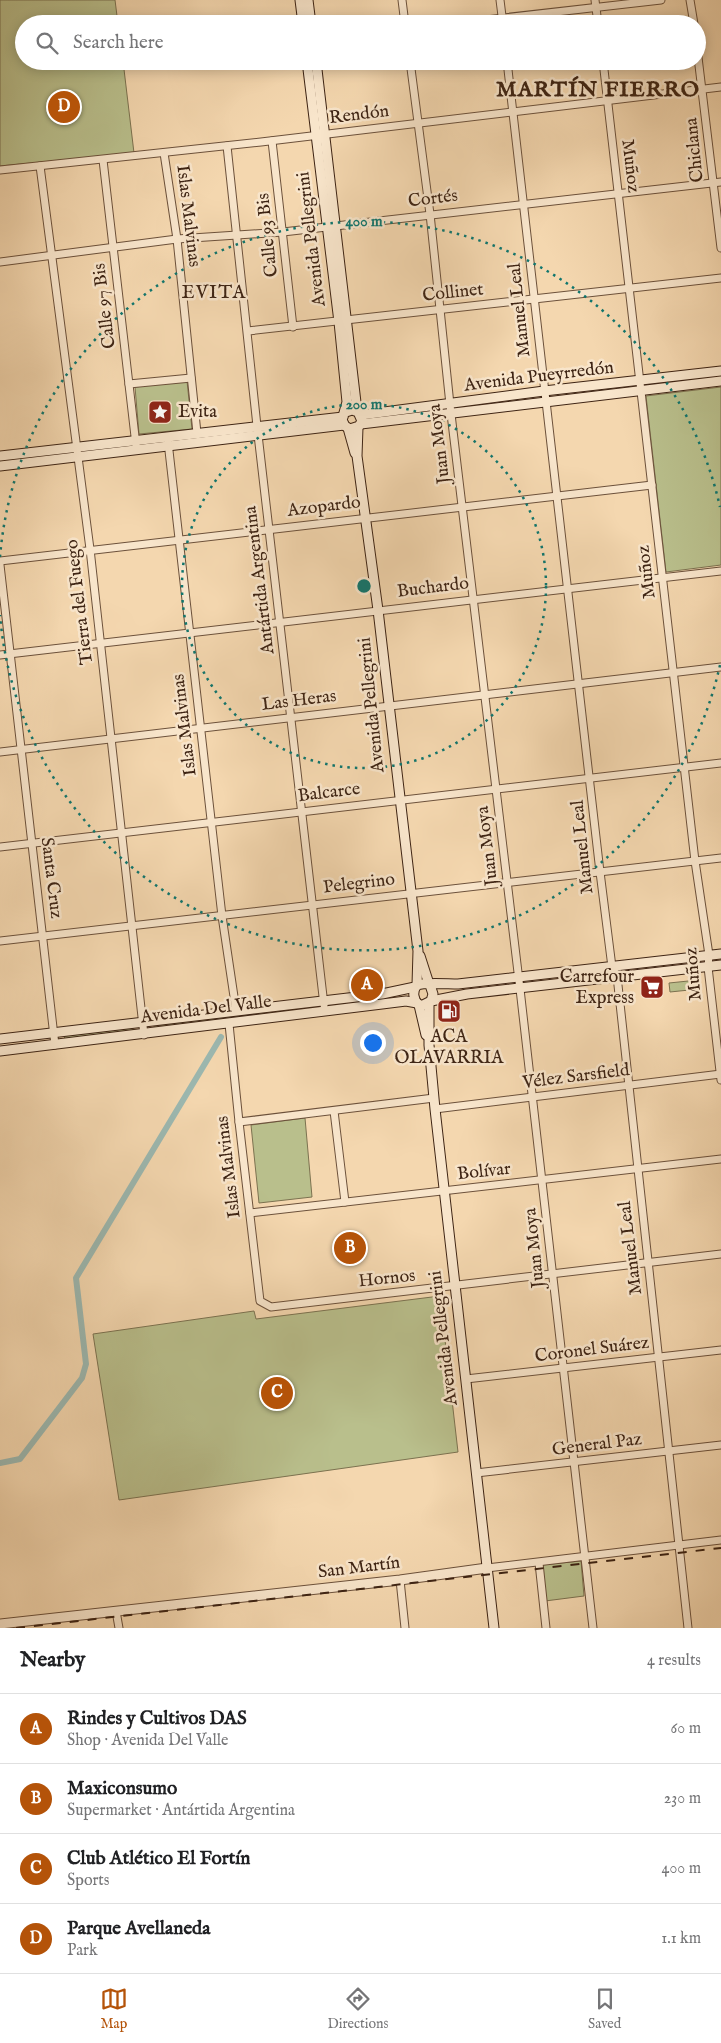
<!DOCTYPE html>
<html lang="en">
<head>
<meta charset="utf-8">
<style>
	body { margin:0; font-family:"IM FELL English",serif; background:#f2f2f2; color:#202124 }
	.you { position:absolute; left:372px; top:1042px; width:18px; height:18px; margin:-12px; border:4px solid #fff; border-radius:50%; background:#1a73e8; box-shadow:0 0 0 8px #1a73e833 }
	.badge { display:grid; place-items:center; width:32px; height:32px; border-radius:50%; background:#b45309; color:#fff; font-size:16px; font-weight:700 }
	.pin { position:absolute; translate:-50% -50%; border:2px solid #fff; box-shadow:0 1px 5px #0006 }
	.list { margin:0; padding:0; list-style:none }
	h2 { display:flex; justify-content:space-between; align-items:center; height:65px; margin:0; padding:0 20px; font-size:21px }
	h2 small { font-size:16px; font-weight:400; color:#757577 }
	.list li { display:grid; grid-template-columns:32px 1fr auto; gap:15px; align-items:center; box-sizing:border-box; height:70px; padding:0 20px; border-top:1px solid #e0e0e0 }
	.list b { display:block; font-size:19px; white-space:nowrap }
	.list p { margin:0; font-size:16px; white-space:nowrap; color:#757577 }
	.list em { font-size:16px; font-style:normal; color:#757577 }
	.icon { flex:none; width:28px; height:28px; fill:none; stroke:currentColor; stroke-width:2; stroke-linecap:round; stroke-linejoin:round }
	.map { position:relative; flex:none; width:721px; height:1628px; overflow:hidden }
	.search { position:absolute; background:#fff; box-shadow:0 2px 12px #0003; left:15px; right:15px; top:15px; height:55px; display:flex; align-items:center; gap:12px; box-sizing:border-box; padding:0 18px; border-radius:28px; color:#757577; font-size:19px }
	.sheet { height:345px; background:#fff }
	nav { display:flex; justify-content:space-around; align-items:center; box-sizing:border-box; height:70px; border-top:1px solid #e0e0e0; background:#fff; font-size:14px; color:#757577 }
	nav a { display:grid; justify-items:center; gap:2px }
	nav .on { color:#b45309 }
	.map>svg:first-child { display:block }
</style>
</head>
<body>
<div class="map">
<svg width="721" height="1628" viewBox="0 0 721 1628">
	<rect width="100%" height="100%" fill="#f4d7af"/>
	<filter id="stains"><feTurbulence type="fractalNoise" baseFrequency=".004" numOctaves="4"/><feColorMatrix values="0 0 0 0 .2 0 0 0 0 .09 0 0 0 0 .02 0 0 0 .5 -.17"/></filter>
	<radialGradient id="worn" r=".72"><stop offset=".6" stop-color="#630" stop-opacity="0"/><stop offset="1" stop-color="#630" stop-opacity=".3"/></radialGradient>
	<g fill="#b9bf8c" stroke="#7c7250">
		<polygon points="0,0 115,0 118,24 24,24 24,61 123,61 134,153 0,166"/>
		<polygon points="187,381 192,429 139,434 135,387"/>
		<polygon points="721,387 721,565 666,572 646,396"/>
		<polygon points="698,980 699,989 670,992 669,983"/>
		<polygon points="316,1004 317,1007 154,1029 154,1026"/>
		<polygon points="133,1028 133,1031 65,1039 64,1036"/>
		<polygon points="305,1118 312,1197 259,1203 251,1125"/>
		<polygon points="440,1296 458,1452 119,1500 93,1334 254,1311 256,1319"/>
		<polygon points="581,1561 584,1596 545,1601 541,1565"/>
	</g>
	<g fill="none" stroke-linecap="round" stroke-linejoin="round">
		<polyline stroke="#9cb8b0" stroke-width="6" points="0,1463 20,1459 82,1378 86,1364 76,1278 221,1037"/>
		<g stroke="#6c513b" stroke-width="9">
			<g id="minor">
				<polyline points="402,0 405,24"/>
				<polyline points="500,0 503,24"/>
				<polyline points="595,0 598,24"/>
				<polyline points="690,0 694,24"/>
				<polyline points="450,24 661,0"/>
				<polyline points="697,49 721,248"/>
				<polyline points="410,61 430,214 451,414 520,989 593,1628"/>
				<polyline points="507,61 600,872 612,967 617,976 688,1628"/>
				<polyline points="603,61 695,861 709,955 708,967 721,1080"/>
				<polyline points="272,141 293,327"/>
				<polyline points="227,146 257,426 324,1005"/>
				<polyline points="164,153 177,239 197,433"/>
				<polyline points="103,160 136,445"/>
				<polyline points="40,166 90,549 144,1035"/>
				<polyline points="0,170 261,142 721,87"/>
				<polyline points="0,262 177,239 283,232 721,182"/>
				<polyline points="248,331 721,278"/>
				<polyline points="129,384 191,378"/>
				<polyline points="168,442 222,916 236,1010"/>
				<polyline points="0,561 652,485"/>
				<polyline points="0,565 55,1045"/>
				<polyline points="0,655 721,571"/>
				<polyline points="0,752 721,667"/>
				<polyline points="0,847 721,763"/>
				<polyline points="0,941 721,858"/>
				<polyline points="229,1024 239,1122 260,1301 271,1307 721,1254"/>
				<polyline points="435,1109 721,1074"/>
				<polyline points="334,1111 345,1202"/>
				<polyline points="239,1122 434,1098"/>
				<polyline points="250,1213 721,1159"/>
				<polyline points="466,1379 721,1350"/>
				<polyline points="476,1473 721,1445"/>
				<polyline points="539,1563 546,1628"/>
				<polyline points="487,1568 721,1540"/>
				<polyline points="400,1580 405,1628"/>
				<polyline points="116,1611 119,1628"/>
			</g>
		</g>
		<g stroke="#6c513b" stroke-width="11">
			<polyline id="tertiary" points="0,1624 400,1580 487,1568"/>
		</g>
		<g stroke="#3e2414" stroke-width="11">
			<g id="secondary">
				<polyline points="300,0 303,24"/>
				<polyline points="308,0 311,24"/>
				<polyline points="307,61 339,322 347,402 342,420 345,426 350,429 359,426 362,421 358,412 352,410 346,412"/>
				<polyline points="316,61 357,411"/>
				<polyline points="361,415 544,391 721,371"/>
				<polyline points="361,424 721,381"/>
				<polyline points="358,427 357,456 378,610 418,951 417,985"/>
				<polyline points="348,428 355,453"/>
				<polyline points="0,456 343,417"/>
				<polyline points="0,466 344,425"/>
				<polyline points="420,956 429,984"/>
				<path d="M430,985L433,994L431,1001L423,1005H419C413,1000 412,991 417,985C424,982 448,984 458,984L721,954"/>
				<polyline points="431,1001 467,994 721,965"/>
				<polyline points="429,1003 429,1045 435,1109 494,1628"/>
				<polyline points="419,1005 426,1035"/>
				<polyline points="0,1039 382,994 415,987"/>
				<polyline points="0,1051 382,1004 406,1001 417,1003"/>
			</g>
		</g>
		<use href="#minor" stroke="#f8e5cb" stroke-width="7"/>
		<use href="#tertiary" stroke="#f8e5cb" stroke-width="9"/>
		<use href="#secondary" stroke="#f8e5cb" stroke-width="9"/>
		<polyline stroke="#3e2414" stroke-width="2" stroke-dasharray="9 9" stroke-linecap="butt" points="16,1628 721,1548"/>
	</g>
	<g fill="none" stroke="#0f766e" stroke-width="2.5" stroke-dasharray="2.5 5">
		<circle cx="364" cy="586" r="182"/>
		<path d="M720 665A365 365 0 0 1 0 615M0 557A365 365 0 0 1 720 507"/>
	</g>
	<defs>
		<g id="sight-square" transform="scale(1.25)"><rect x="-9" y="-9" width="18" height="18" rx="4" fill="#8f2418" stroke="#f8e5cb"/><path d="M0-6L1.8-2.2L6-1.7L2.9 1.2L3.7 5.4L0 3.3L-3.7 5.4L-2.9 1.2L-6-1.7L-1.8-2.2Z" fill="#fff"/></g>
		<g id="supermarket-square" transform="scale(1.25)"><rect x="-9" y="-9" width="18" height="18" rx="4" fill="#8f2418" stroke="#f8e5cb"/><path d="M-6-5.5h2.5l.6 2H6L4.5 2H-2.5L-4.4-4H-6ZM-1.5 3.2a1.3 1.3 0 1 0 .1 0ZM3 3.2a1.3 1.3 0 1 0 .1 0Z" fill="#fff"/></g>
		<g id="fuel-square" transform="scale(1.25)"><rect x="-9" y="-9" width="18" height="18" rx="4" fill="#8f2418" stroke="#f8e5cb"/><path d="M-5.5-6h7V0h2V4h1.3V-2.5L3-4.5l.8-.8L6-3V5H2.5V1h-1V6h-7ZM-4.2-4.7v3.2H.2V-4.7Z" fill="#fff"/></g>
	</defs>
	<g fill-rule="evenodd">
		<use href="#sight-square" x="160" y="412"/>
		<use href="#supermarket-square" x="652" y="987"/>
		<use href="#fuel-square" x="449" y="1011"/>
	</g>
	<g text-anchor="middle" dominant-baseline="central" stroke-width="5" stroke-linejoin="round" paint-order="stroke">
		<g font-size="18" fill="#3e2414" stroke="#f8e5cb">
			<text transform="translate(359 115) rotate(-7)">Rendón</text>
			<text transform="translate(695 150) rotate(-96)">Chiclana</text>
			<text transform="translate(630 166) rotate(83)">Muñoz</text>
			<text transform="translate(433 199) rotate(-7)">Cortés</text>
			<text transform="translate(188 216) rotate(83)">Islas Malvinas</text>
			<text transform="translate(268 235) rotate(-96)">Calle 93 Bis</text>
			<text transform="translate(312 239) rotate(-97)">Avenida Pellegrini</text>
			<text transform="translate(453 293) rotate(-6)">Collinet</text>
			<text transform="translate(105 306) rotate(-97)">Calle 97 Bis</text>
			<text transform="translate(520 310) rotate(-96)">Manuel Leal</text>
			<text transform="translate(539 377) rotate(-7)">Avenida Pueyrredón</text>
			<text transform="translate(440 444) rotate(-97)">Juan Moya</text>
			<text transform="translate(324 507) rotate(-7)">Azopardo</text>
			<text transform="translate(647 572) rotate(-97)">Muñoz</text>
			<text transform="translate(260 580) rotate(-97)">Antártida Argentina</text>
			<text transform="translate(433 588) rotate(-7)">Buchardo</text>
			<text transform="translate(80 602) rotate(-97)">Tierra del Fuego</text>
			<text transform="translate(299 701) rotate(-7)">Las Heras</text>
			<text transform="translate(372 705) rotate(-96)">Avenida Pellegrini</text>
			<text transform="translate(185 725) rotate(-97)">Islas Malvinas</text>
			<text transform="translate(329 793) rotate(-7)">Balcarce</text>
			<text transform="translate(488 846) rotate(-97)">Juan Moya</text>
			<text transform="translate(583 847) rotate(-96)">Manuel Leal</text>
			<text transform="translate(51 878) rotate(83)">Santa Cruz</text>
			<text transform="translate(359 884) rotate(-7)">Pelegrino</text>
			<text transform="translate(694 974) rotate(-95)">Muñoz</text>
			<text transform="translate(206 1010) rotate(-7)">Avenida Del Valle</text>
			<text transform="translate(576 1077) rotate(-7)">Vélez Sarsfield</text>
			<text transform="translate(229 1167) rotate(-97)">Islas Malvinas</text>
			<text transform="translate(484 1172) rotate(-6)">Bolívar</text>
			<text transform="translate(535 1248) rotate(-96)">Juan Moya</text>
			<text transform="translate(631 1248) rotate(-97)">Manuel Leal</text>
			<text transform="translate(387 1279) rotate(-6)">Hornos</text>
			<text transform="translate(444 1338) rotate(-97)">Avenida Pellegrini</text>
			<text transform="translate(592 1350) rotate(-7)">Coronel Suárez</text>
			<text transform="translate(597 1445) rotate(-7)">General Paz</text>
			<text transform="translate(359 1568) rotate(-7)">San Martín</text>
		</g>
		<g font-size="18" fill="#3e2414" stroke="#f8e5cb" text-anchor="start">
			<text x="178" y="412">Evita</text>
			<text x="634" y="977" text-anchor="end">Carrefour<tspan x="634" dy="21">Express</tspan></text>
			<text x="449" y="1037" text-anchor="middle">ACA<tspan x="449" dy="21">OLAVARRIA</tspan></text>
		</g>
		<g font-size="19" letter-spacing="1" fill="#3e2414" stroke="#f8e5cb">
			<text x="214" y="293">EVITA</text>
		</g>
		<g font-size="22" font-weight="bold" letter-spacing="1" fill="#3e2414" stroke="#f8e5cb">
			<text x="598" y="90">MARTÍN FIERRO</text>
		</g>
	</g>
	<circle cx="364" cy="586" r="8" fill="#0f766e" stroke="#f8e5cb" stroke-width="2.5"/>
	<g font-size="15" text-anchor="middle" font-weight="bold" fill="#0f766e" stroke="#f8e5cb" stroke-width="5" stroke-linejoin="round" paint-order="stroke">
		<text x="364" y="226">400 m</text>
		<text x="364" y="409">200 m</text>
	</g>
	<rect width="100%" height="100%" filter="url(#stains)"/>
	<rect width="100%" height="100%" fill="url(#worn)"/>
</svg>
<div class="you"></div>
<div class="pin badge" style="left:367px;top:985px">A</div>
<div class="pin badge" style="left:350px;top:1248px">B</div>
<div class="pin badge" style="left:277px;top:1393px">C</div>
<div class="pin badge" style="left:64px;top:107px">D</div>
<div class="search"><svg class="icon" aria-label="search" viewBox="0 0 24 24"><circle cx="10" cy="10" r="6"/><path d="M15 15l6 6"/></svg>Search here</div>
</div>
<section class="sheet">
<h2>Nearby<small>4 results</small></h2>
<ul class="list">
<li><span class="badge">A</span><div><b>Rindes y Cultivos DAS</b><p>Shop · Avenida Del Valle</p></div><em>60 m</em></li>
<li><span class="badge">B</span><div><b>Maxiconsumo</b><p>Supermarket · Antártida Argentina</p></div><em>230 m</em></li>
<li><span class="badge">C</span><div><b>Club Atlético El Fortín</b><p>Sports</p></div><em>400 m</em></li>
<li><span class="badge">D</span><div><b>Parque Avellaneda</b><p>Park</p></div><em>1.1 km</em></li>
</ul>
</section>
<nav>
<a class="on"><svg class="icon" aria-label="map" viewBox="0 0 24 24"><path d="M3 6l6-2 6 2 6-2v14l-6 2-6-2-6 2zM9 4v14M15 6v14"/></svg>Map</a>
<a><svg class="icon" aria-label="directions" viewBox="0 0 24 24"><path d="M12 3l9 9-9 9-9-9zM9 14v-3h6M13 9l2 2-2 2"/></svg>Directions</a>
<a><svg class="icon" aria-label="saved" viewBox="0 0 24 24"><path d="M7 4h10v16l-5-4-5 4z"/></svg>Saved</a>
</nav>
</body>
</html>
